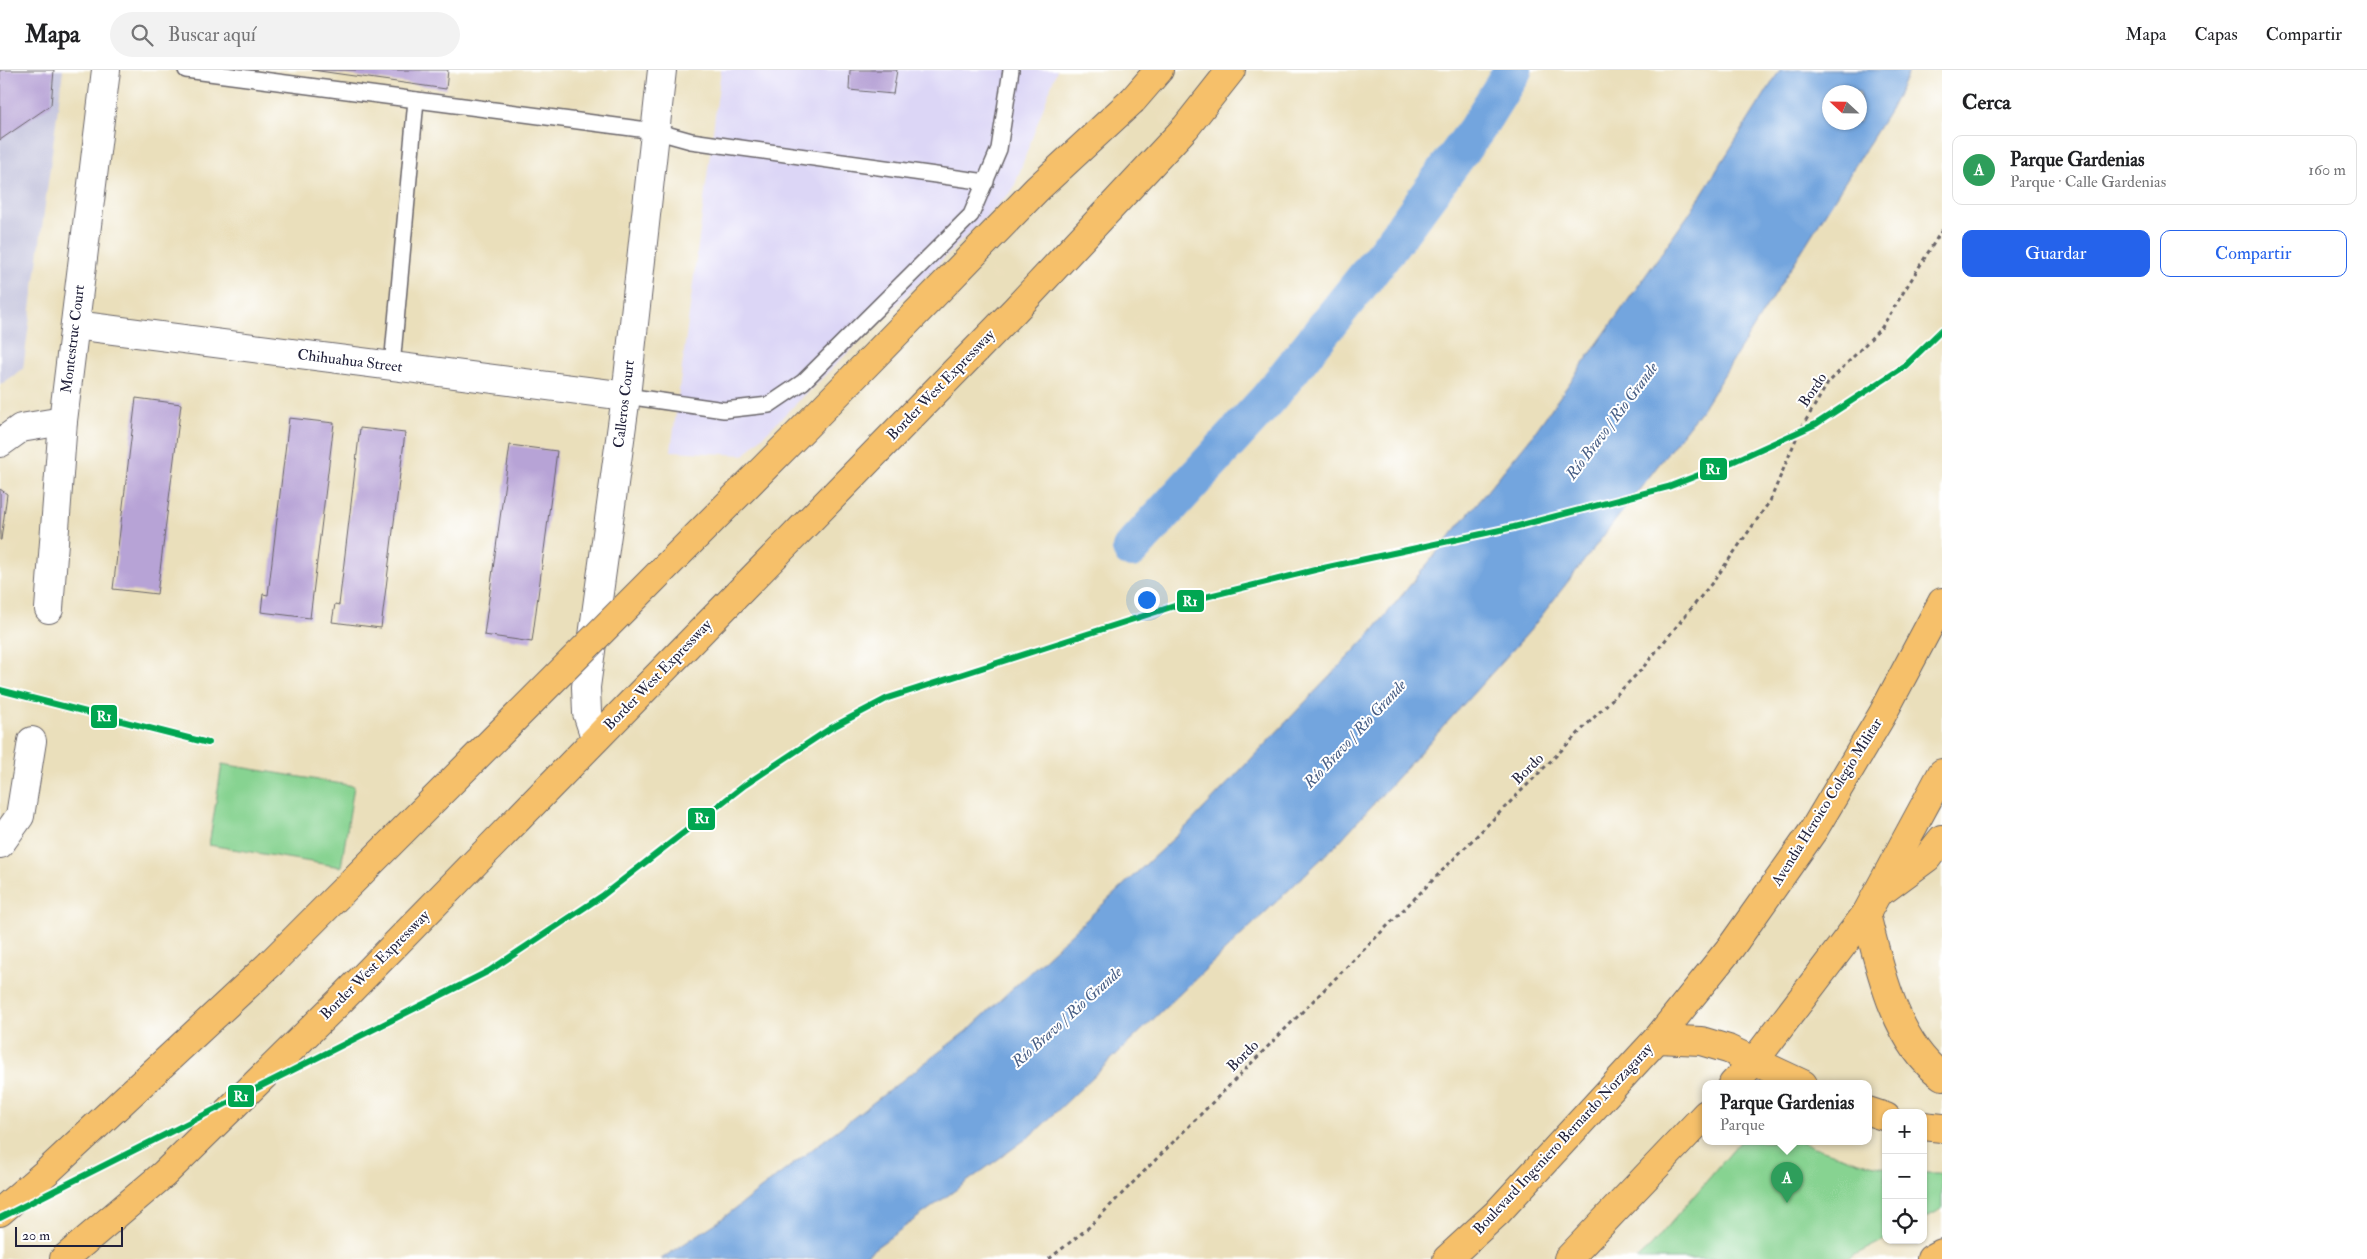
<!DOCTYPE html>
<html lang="es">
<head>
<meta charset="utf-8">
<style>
	body { margin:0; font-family:"IM FELL Double Pica",serif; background:#f2f2f2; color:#202124 }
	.controls { position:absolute; right:15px; bottom:15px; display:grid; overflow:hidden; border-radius:10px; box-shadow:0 1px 4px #0004 }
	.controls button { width:45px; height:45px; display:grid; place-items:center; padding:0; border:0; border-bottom:1px solid #e0e0e0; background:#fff; color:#202124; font:25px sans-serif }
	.compass { position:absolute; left:1822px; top:15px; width:45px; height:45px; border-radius:50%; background:#fff; box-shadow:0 1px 4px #0004; rotate:292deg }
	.scale { position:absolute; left:15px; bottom:12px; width:108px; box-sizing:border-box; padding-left:5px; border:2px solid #22223b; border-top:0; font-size:14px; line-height:18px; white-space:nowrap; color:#22223b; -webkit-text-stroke:4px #fff; paint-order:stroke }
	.you { position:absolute; left:1146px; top:529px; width:18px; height:18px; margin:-12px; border:4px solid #fff; border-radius:50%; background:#1a73e8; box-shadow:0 0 0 8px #1a73e833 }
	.badge { display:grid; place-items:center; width:32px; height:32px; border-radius:50%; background:#2563eb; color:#fff; font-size:16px; font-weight:700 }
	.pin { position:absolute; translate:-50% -41px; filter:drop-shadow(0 1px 2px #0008) }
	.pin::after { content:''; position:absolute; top:26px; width:18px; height:15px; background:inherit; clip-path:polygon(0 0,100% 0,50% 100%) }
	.popup { position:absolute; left:1702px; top:1010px; width:170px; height:65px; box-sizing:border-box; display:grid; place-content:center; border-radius:10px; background:#fff; filter:drop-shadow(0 1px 4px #0005); font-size:16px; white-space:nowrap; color:#757577 }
	.popup b { font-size:19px; color:#202124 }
	.popup::after { content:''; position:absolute; left:50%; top:100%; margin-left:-10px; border:10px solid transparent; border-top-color:#fff }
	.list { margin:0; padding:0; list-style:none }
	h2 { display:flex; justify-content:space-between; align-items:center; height:65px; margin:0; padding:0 20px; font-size:21px }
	h2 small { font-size:16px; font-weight:400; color:#757577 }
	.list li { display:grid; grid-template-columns:32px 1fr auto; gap:15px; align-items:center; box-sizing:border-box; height:70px; margin:0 10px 10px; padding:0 10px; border:1px solid #e0e0e0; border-radius:10px }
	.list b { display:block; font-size:19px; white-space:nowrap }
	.list p { margin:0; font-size:16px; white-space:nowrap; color:#757577 }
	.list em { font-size:16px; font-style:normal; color:#757577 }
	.actions { display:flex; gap:10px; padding:15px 20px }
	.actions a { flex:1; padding:11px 0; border:1px solid #2563eb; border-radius:10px; text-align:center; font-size:18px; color:#2563eb }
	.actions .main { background:#2563eb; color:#fff }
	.icon { flex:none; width:28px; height:28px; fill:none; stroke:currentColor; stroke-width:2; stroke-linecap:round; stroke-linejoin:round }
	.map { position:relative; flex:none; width:1942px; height:1189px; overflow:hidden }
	header { display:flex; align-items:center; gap:30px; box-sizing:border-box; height:70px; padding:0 25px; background:#fff; border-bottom:1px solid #e0e0e0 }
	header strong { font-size:24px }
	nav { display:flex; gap:28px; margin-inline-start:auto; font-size:18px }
	.search { width:350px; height:45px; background:#f2f2f2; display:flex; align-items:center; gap:12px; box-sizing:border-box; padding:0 18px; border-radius:28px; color:#757577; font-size:19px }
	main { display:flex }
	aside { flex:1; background:#fff }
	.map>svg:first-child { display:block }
</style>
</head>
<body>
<header>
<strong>Mapa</strong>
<div class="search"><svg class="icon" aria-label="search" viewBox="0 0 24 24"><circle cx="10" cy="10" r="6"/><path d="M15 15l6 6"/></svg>Buscar aquí</div>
<nav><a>Mapa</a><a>Capas</a><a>Compartir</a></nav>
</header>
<main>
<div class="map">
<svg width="1942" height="1189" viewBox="0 0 1942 1189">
	<rect width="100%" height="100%" fill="#fff"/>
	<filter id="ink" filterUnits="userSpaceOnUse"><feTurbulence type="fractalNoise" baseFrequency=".02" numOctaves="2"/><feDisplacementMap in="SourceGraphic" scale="10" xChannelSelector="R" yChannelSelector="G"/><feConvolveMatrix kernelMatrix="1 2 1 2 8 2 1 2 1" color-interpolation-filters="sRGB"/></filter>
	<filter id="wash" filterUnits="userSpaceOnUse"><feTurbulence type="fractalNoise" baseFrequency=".0096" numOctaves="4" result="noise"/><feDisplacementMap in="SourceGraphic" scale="20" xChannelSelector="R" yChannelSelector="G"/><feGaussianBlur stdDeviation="1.12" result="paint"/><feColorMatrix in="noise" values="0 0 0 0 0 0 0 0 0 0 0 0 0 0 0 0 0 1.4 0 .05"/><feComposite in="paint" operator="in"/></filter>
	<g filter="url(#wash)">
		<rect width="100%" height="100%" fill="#eadfbb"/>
		<polygon fill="#dcd6f6" points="721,0 1057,0 1013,120 744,385 671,381"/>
		<polygon fill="#c2c2dc" points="0,0 63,0 23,299 0,315"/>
		<g fill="#87d391" stroke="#547a66">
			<polygon points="222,694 354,716 341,797 209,775"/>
			<polygon points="1740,1072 1799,1072 1859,1092 1886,1097 1886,1169 1847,1189 1637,1189 1652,1175"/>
			<polygon points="1923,1103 1942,1103 1942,1139 1923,1149"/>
		</g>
		<path fill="#73a5de" stroke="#4a648c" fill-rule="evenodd" d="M1780,0H1910L1890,40L1705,335L1528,563L1338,773L1033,1064L860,1189H661L719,1151L969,959L1189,754L1371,563L1532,366L1689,144ZM1830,22H1860V52H1830Z"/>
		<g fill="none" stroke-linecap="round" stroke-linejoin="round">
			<polyline stroke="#73a5de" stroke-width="38" points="1131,479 1268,329 1388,179 1476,60 1513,0"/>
		</g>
		<g id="blocks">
			<g fill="#b7a3d6">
				<polygon points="0,0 54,0 51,35 0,70"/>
				<polygon points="312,0 448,0 446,19"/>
				<polygon points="850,0 897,0 893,24 849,20"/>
				<polygon points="136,328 181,334 157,524 113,519"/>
				<polygon points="289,348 334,353 310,548 261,542 263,524 268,525"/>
				<polygon points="360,358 405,363 381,558 332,552 335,534 339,535"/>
				<polygon points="510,375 557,381 532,572 484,565"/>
				<polygon points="0,419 7,424 1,470 0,470"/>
			</g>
		</g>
	</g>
	<g filter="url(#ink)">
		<use href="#blocks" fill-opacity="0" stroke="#686468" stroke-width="1"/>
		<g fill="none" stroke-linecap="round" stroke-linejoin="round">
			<g stroke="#686468" stroke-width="18">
				<g id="service">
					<polyline points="186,0 655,61 691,71 986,112"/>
					<polyline points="392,296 416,30"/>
					<polyline points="626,326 724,340 769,335 803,312 971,145 999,79 1011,0"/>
				</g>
			</g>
			<g stroke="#686468" stroke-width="30">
				<g id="minor">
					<polyline points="75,255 626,326"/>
					<polyline points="0,373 21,358 63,351"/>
					<polyline points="49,539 63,351 106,0"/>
					<polyline points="595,667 587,643 586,617 626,326 662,0"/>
					<polyline points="0,774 20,746 32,671"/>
				</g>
			</g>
			<g stroke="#686468" stroke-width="30">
				<g id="primary">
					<polyline points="1657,969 1701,971 1728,979 1803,1014"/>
					<polyline points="1868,1041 1886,1047"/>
					<polyline points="1923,1056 1942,1058"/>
					<polyline points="1931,1189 1942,1183"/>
				</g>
			</g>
			<g stroke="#686468" stroke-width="30">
				<g id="trunk">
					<polyline points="1885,819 1927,788 1942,769"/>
					<path d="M1866,844C1879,896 1896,974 1942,1006"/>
					<polyline points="1733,1014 1755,990 1866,844 1942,703"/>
					<polyline points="1447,1189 1497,1143 1657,969 1731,877 1813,761 1882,645 1942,532"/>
					<polyline points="1568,1189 1706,1044"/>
				</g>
			</g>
			<g stroke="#686468" stroke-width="30">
				<g id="motorway">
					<polyline points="1133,30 1159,0"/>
					<polyline points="0,1142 50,1099 270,894"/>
					<polyline points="64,1189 164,1104 342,929 1015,240 1186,57 1231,0"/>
				</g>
			</g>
			<polyline stroke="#686468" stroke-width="3" stroke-dasharray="4 4" stroke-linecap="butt" points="1049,1189 1088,1158 1641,600 1716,508 1770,431 1799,362 1828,313 1882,257 1942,160"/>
			<use href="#service" stroke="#fff" stroke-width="15"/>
			<use href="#minor" stroke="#fff" stroke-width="28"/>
			<use href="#primary" stroke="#f6c06b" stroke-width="28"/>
			<use href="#trunk" stroke="#f6c06b" stroke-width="28"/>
			<use href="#motorway" stroke="#f6c06b" stroke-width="28"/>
			<g stroke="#686468" stroke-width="30" stroke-linecap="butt">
				<polyline id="motorway-bridge" points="270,894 807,355 1037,119 1133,30"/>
			</g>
			<use href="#motorway-bridge" stroke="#f6c06b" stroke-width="28"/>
			<g stroke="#fff" stroke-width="10">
				<g id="rail-1">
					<polyline points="0,620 208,673"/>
					<polyline points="0,1148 489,901 602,826 745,715 831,658 888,628 1193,530 1319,499 1514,457 1668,417 1732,392 1816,354 1905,296 1942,260"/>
				</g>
			</g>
			<use href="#rail-1" stroke="#00a651" stroke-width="6"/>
		</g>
	</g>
	<g text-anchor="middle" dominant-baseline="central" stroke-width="4" stroke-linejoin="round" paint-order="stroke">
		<g font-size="15" fill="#22223b" stroke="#fff">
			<text transform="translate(73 269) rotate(-83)">Montestruc Court</text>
			<text transform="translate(350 291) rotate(7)">Chihuahua Street</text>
			<text transform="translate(941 315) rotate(-46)">Border West Expressway</text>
			<text transform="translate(1813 320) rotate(-56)">Bordo</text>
			<text transform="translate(624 334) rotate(-83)">Calleros Court</text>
			<text transform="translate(658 605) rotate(-46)">Border West Expressway</text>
			<text transform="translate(1528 699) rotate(-45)">Bordo</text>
			<text transform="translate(1827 732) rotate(-58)">Avendia Heroico Colegio Militar</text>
			<text transform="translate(375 895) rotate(-45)">Border West Expressway</text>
			<text transform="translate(1243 986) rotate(-45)">Bordo</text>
			<text transform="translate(1563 1069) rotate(-47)">Boulevard Ingeniero Bernardo Norzagaray</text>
		</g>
		<g font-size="16" font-style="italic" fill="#465d84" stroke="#fff">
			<text transform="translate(1612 351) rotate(-53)">Río Bravo / Rio Grande</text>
			<text transform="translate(1355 664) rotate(-47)">Río Bravo / Rio Grande</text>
			<text transform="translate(1067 947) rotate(-42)">Río Bravo / Rio Grande</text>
		</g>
	</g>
	<g stroke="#fff" stroke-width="2">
		<rect x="1699" y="387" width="29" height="24" rx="5" fill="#00a651"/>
		<rect x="1176" y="519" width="29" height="24" rx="5" fill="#00a651"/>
		<rect x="90" y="634" width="28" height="25" rx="5" fill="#00a651"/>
		<rect x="687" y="737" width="29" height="24" rx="5" fill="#00a651"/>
		<rect x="227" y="1014" width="28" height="24" rx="5" fill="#00a651"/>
	</g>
	<g font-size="14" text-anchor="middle" font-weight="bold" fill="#fff">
		<text x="1713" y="404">R1</text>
		<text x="1190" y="536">R1</text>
		<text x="104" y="651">R1</text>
		<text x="702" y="753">R1</text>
		<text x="241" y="1031">R1</text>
	</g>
</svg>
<div class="controls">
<button>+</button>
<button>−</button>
<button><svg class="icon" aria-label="locate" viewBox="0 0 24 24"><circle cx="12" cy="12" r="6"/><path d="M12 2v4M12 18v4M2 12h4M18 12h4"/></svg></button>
</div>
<svg class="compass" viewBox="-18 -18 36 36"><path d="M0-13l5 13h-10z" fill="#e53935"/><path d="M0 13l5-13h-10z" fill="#757577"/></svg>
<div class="scale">20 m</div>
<div class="you"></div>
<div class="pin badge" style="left:1787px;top:1133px;background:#2e9e5b">A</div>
<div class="popup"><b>Parque Gardenias</b>Parque</div>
</div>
<aside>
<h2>Cerca<small></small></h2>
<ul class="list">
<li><span class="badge" style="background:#2e9e5b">A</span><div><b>Parque Gardenias</b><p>Parque · Calle Gardenias</p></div><em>160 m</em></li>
</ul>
<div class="actions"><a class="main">Guardar</a><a>Compartir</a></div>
</aside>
</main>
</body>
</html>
